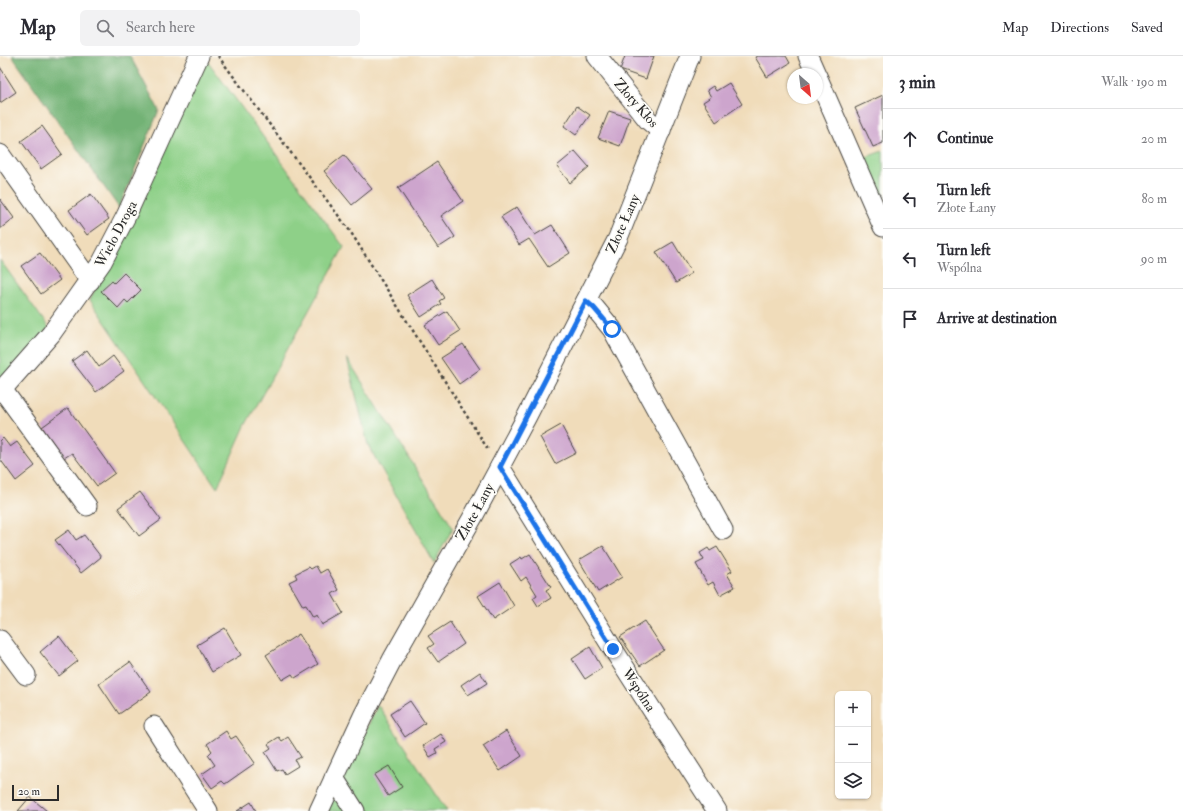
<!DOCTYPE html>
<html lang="en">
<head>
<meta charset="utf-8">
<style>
	body { margin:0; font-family:"IM FELL Double Pica",serif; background:#f2f2f3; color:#2b2b33 }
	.controls { position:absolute; right:12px; bottom:12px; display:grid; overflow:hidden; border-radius:6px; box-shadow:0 1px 3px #0004 }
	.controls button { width:36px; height:36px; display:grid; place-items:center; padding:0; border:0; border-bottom:1px solid #e1e1e2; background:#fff; color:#2b2b33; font:20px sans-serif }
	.compass { position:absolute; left:787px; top:12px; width:36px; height:36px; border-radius:50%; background:#fff; box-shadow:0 1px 3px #0004; rotate:152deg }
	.scale { position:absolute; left:12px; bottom:10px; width:47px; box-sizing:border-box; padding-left:4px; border:2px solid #2b2b2b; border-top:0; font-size:11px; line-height:14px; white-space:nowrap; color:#2b2b2b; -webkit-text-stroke:3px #fdfcf7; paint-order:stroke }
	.stop { position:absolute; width:12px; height:12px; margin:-9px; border:3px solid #1a73e8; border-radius:50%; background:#fff }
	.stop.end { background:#1a73e8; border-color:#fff; box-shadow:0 1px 4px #0008 }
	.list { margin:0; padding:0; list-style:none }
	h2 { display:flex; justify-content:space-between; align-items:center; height:52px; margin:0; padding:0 16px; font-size:17px }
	h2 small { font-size:13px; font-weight:400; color:#7c7c81 }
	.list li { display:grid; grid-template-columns:26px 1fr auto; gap:12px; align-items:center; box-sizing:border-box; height:60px; padding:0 16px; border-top:1px solid #e1e1e2 }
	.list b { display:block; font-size:15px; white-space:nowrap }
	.list p { margin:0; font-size:13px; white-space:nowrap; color:#7c7c81 }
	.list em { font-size:13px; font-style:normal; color:#7c7c81 }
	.icon { flex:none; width:22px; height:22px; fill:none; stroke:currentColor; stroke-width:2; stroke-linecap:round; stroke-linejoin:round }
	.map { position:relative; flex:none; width:883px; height:755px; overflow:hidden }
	header { display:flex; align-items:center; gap:24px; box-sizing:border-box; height:56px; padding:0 20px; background:#fff; border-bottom:1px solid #e1e1e2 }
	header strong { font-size:19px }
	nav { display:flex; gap:22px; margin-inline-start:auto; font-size:14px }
	.search { width:280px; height:36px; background:#f2f2f3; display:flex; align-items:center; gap:10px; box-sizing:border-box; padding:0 14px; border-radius:6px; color:#7c7c81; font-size:15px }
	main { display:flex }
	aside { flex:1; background:#fff }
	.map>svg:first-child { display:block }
</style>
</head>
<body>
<header>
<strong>Map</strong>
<div class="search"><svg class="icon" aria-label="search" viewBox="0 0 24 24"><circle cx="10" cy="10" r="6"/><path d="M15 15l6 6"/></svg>Search here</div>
<nav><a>Map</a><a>Directions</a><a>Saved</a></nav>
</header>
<main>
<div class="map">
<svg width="883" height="755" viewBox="0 0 883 755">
	<rect width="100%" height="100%" fill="#fdfcf7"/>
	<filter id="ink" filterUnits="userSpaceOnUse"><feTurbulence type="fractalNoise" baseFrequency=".025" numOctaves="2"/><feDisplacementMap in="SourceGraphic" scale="8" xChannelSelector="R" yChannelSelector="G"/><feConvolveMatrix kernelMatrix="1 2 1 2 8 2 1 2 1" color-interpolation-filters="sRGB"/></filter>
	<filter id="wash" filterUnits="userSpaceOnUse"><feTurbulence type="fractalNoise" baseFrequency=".012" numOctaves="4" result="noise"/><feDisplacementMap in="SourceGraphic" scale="16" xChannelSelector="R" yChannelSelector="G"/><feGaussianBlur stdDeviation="0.9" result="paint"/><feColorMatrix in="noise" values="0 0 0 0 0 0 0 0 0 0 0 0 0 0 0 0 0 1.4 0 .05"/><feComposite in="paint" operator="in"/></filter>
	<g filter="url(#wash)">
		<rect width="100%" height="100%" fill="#f0dcba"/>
		<g fill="#8ed088" stroke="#5c7e5a">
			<polygon points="199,0 204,0 344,191 245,370 217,432 90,244"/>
			<polygon points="883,95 883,163 857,104"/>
			<polygon points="0,204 49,272 0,326"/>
			<polygon points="347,302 453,472 434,507 368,389"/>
			<polygon points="378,649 447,755 327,755"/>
		</g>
		<polygon fill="#72b274" stroke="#4e6e50" points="12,0 130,0 159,54 119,152"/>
		<g id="blocks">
			<g fill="#cda5cd">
				<polygon points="625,0 654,0 646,23 620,14"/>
				<polygon points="758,0 786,0 790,7 767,21 755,1"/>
				<polygon points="0,11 16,36 0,47"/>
				<polygon points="729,27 742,48 716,66 703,46 711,41 707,34 713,30 716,35"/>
				<polygon points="883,39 883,87 873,91 855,52"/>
				<polygon points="577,50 590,59 576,79 564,70"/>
				<polygon points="609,55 630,62 620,90 598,82"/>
				<polygon points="42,70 62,98 41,113 21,85"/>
				<polygon points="575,95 589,111 570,127 557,110"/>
				<polygon points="344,99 372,133 352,149 324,115"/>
				<polygon points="437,106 463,145 441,160 455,181 438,192 398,132"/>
				<polygon points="91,138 109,163 87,179 69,154"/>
				<polygon points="0,143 14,162 0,173"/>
				<polygon points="517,151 535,179 552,169 570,197 548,211 529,183 519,189 501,161"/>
				<polygon points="673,186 692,217 676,227 656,196"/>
				<polygon points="40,197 60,224 41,238 21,210"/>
				<polygon points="124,217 141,234 128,247 125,244 118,252 101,235 112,225 114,227"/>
				<polygon points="432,223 444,242 439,245 441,248 421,261 407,239"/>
				<polygon points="447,255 460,275 438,289 425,269"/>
				<polygon points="463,288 480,313 459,328 441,302"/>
				<polygon points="87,294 99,311 113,300 124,315 96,336 72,305"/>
				<polygon points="68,352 115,417 97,430 72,397 64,402 42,371"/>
				<polygon points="561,369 576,397 555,408 540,381"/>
				<polygon points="3,382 10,391 17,386 35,410 16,425 0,403 0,385"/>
				<polygon points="140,436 161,464 139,480 118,452"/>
				<polygon points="69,474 76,484 84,479 101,501 81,517 55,484"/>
				<polygon points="603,490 622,521 598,536 579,504"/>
				<polygon points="717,491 732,515 727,518 735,531 720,539 713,526 708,529 696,508 704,504 700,497 708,492 710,495"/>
				<polygon points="530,498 551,531 546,534 551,542 538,550 533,542 537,539 526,521 521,525 510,508 521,501 522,503"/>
				<polygon points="316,510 320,517 327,513 339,534 332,538 343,557 322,569 317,559 313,561 306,549 303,550 289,526 297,522 295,518 309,511 311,513"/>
				<polygon points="500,526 514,550 493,564 478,540"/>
				<polygon points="645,565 664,594 640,610 620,581"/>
				<polygon points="450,566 464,588 438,606 428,592 434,588 428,580"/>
				<polygon points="225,572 241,599 212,616 197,589"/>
				<polygon points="299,578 318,608 295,622 292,618 282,624 266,599"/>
				<polygon points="59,580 78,605 59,620 40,596"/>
				<polygon points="590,591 602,612 585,623 572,603"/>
				<polygon points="130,606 151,636 119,658 99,628"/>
				<polygon points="480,616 487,627 468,639 461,629"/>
				<polygon points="410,645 425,667 405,681 390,658"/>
				<polygon points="226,675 231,683 236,680 255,707 225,728 222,725 212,732 202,718 215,709 208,699 212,695 207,688"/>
				<polygon points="506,675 522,700 500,715 483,690"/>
				<polygon points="441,678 446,686 435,693 437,697 430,701 423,690"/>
				<polygon points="279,681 282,685 288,681 301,701 295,704 298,710 285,718 282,713 277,715 265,696 271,692 268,688"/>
				<polygon points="389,710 402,731 388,740 374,719"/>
				<polygon points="30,741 47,755 18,755"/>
				<polygon points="251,746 256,755 237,755"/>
			</g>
		</g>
	</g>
	<g filter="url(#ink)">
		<use href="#blocks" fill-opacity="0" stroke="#494640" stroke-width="1"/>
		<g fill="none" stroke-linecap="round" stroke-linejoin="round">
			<g stroke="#494640" stroke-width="21">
				<g id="minor">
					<polyline points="597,0 648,64 661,75"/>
					<polyline points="808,0 816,18"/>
					<polyline points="817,20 883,171"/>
					<polyline points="0,98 90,225"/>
					<polyline points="586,245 594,251 612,273 723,474"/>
					<polyline points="2,333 87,450"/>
					<polyline points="0,336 51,278 102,206 126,160 199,0"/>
					<polyline points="500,411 613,593 717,755"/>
					<polyline points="0,584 26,619"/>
					<polyline points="154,670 208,755"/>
					<polyline points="334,722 355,755"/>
					<polyline points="319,755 364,658 392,604 474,459 527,360 618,182 690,0"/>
				</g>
			</g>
			<polyline stroke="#494640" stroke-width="2.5" stroke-dasharray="3 3" stroke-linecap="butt" points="218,0 350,175 489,395"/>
			<use href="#minor" stroke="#fff" stroke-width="19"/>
		</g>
	</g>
	<g fill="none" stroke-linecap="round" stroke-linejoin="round" filter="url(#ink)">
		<polyline stroke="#1a73e8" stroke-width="5" points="612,273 594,252 586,245 500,411 613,593"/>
	</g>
	<g text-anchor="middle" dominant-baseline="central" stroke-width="3.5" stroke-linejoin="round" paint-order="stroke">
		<g font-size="14" fill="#2b2b2b" stroke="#fdfcf7">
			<text transform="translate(636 47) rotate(49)">Złoty Kłos</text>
			<text transform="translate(623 168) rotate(-66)">Złote Łany</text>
			<text transform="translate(116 178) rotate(-62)">Wielo Droga</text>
			<text transform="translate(475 456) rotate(-61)">Złote Łany</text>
			<text transform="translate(639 634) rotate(57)">Wspólna</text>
		</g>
	</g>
</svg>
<div class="controls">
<button>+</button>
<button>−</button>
<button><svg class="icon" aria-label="layers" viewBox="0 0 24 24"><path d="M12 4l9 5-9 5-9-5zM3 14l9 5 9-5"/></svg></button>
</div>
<svg class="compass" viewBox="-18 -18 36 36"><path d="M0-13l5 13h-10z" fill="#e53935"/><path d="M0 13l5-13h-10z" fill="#7c7c81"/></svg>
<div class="scale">20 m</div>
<div class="stop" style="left:612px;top:273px"></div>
<div class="stop end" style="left:613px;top:593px"></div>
</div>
<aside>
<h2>3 min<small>Walk · 190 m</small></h2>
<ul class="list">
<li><svg class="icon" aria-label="ahead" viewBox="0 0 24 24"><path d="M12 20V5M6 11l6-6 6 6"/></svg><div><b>Continue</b></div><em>20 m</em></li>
<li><svg class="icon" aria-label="left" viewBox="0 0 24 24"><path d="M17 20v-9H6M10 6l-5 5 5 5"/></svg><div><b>Turn left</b><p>Złote Łany</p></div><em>80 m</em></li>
<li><svg class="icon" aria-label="left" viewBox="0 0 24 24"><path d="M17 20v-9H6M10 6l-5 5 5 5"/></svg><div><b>Turn left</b><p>Wspólna</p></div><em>90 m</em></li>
<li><svg class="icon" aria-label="arrive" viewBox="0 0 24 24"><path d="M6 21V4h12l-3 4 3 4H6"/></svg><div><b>Arrive at destination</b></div></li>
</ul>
</aside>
</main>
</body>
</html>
